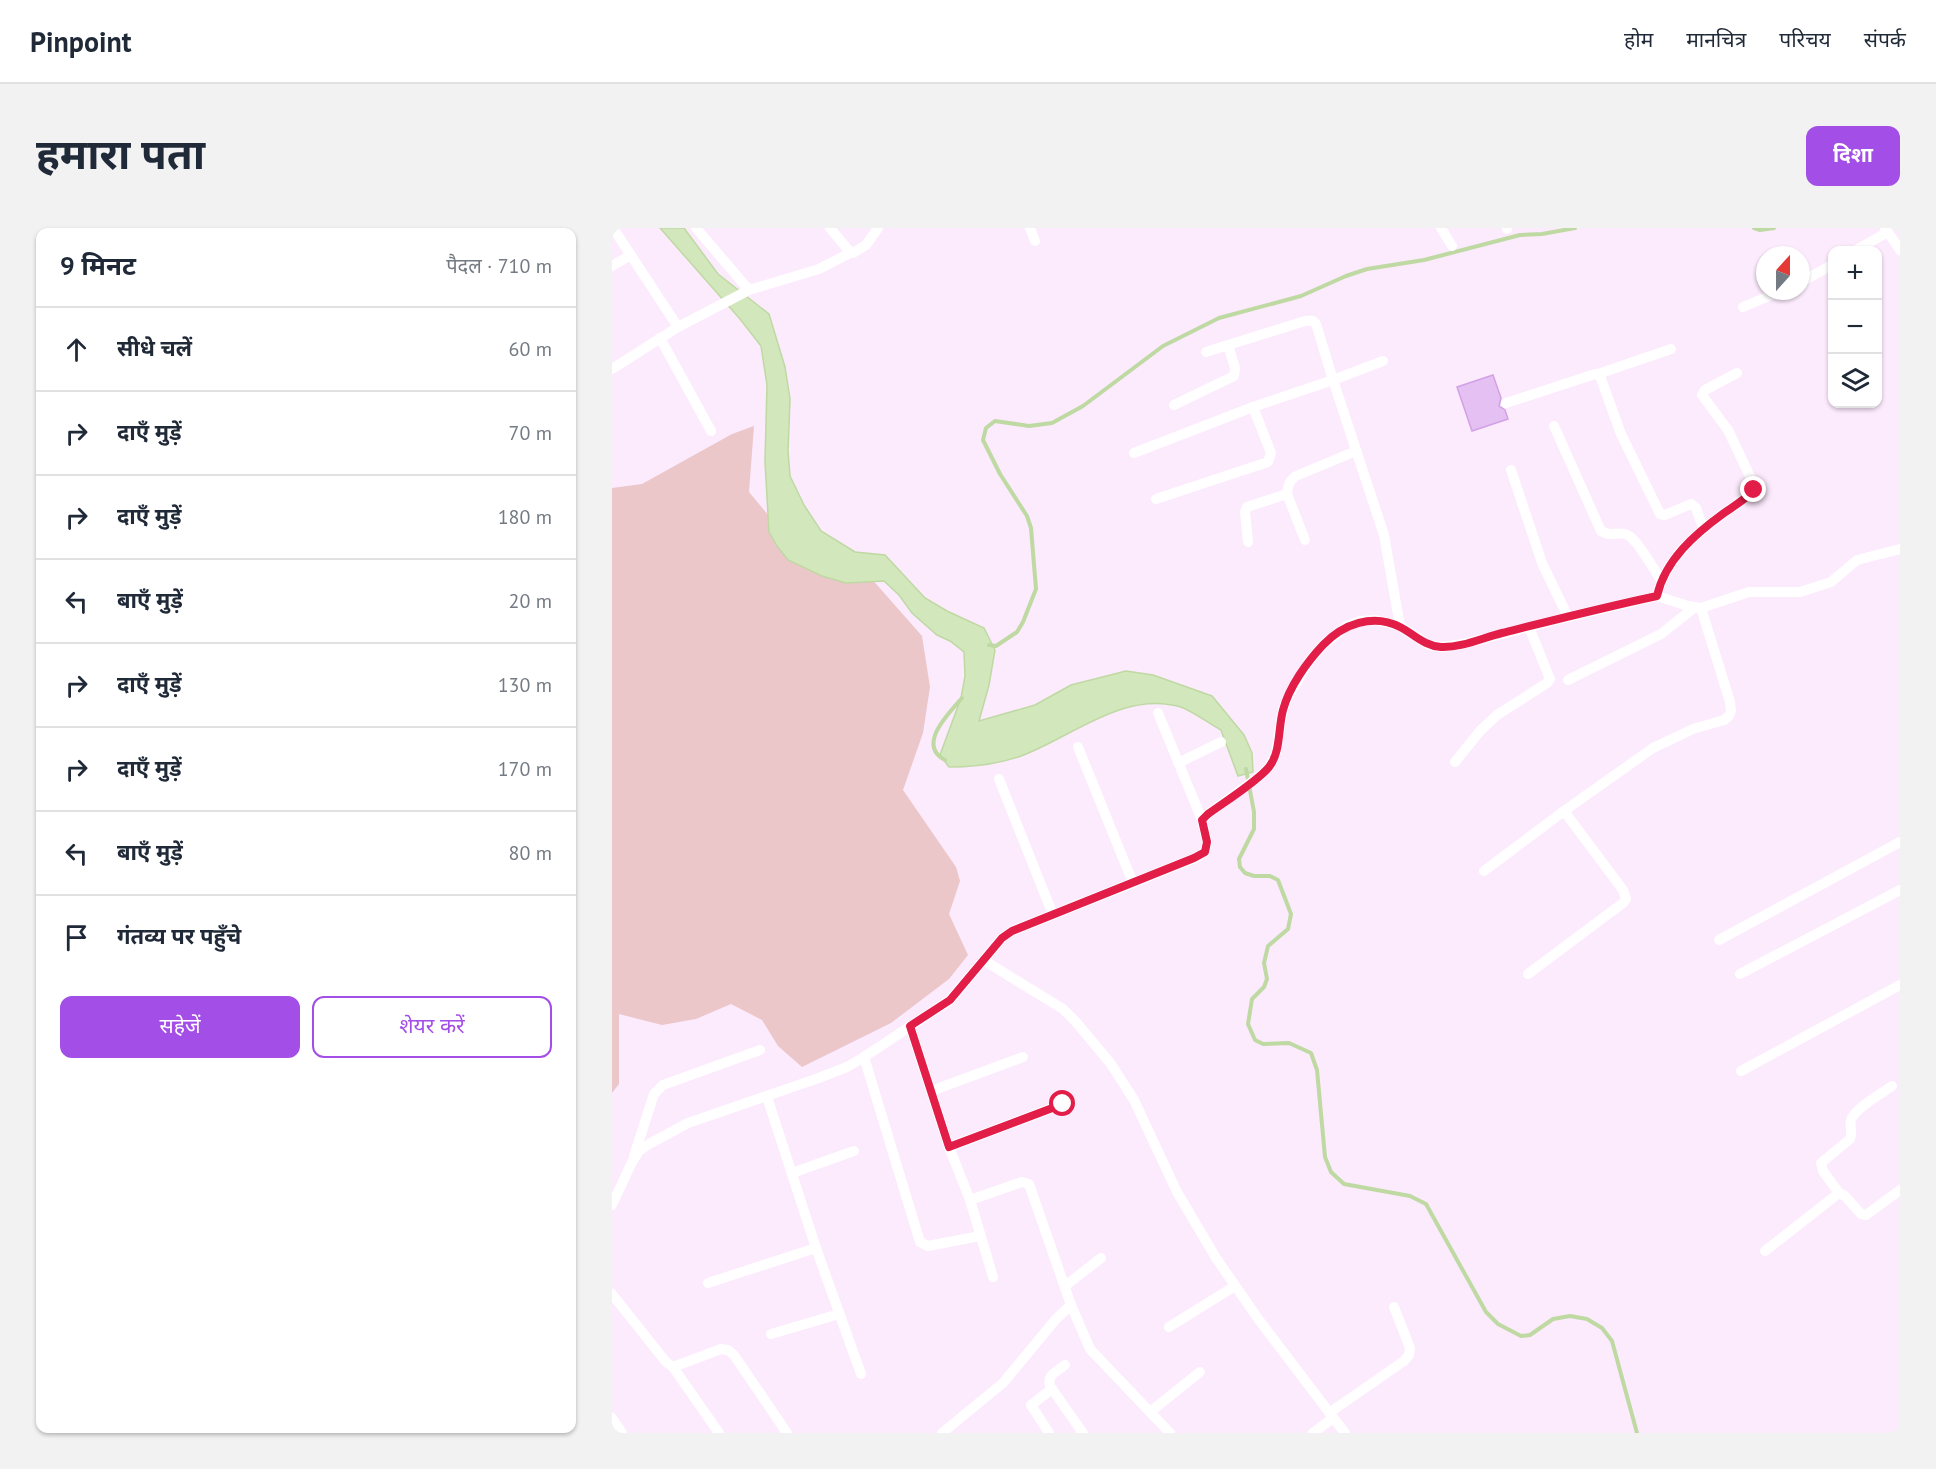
<!DOCTYPE html>
<html lang="hi">
<head>
<meta charset="utf-8">
<style>
	body { margin:0; font-family:"PT Sans","Noto Sans Devanagari",sans-serif; background:#f2f2f3; color:#1f2937 }
	.controls { position:absolute; right:18px; top:18px; display:grid; overflow:hidden; border-radius:12px; box-shadow:0 2px 4px #0004 }
	.controls button { width:54px; height:54px; display:grid; place-items:center; padding:0; border:0; border-bottom:2px solid #e0e1e3; background:#fff; color:#1f2937; font:30px sans-serif }
	.compass { position:absolute; left:1144px; top:18px; width:54px; height:54px; border-radius:50%; background:#fff; box-shadow:0 2px 4px #0004; rotate:21deg }
	.stop { position:absolute; width:18px; height:18px; margin:-14px; border:4px solid #e11d48; border-radius:50%; background:#fff }
	.stop.end { background:#e11d48; border-color:#fff; box-shadow:0 2px 6px #0008 }
	.list { margin:0; padding:0; list-style:none }
	h2 { display:flex; justify-content:space-between; align-items:center; height:78px; margin:0; padding:0 24px; font-size:26px }
	h2 small { font-size:20px; font-weight:400; color:#747a83 }
	.list li { display:grid; grid-template-columns:39px 1fr auto; gap:18px; align-items:center; box-sizing:border-box; height:84px; padding:0 24px; border-top:2px solid #e0e1e3 }
	.list b { display:block; font-size:22px; white-space:nowrap }
	.list em { font-size:20px; font-style:normal; color:#747a83 }
	.actions { display:flex; gap:12px; padding:18px 24px }
	.actions a { flex:1; padding:14px 0; border:2px solid #a34fe7; border-radius:12px; text-align:center; font-size:21px; color:#a34fe7 }
	.actions .main { background:#a34fe7; color:#fff }
	.icon { flex:none; width:33px; height:33px; fill:none; stroke:currentColor; stroke-width:2; stroke-linecap:round; stroke-linejoin:round }
	.map { position:relative; flex:none; width:1288px; height:1205px; overflow:hidden; border-radius:12px }
	header { display:flex; align-items:center; gap:36px; box-sizing:border-box; height:84px; padding:0 30px; background:#fff; border-bottom:2px solid #e0e1e3 }
	header strong { font-size:28px }
	nav { display:flex; gap:33px; margin-inline-start:auto; font-size:21px }
	.intro { display:flex; align-items:center; justify-content:space-between; box-sizing:border-box; height:144px; padding:0 36px }
	h1 { margin:0; font-size:42px }
	.button { padding:15px 27px; border-radius:12px; background:#a34fe7; color:#fff; font-size:21px; font-weight:700 }
	main { display:flex; gap:36px; padding:0 36px }
	aside { flex:1; background:#fff; border-radius:12px; box-shadow:0 2px 4px #0004 }
	.map>svg:first-child { display:block }
</style>
</head>
<body>
<header>
<strong>Pinpoint</strong>
<nav><a>होम</a><a>मानचित्र</a><a>परिचय</a><a>संपर्क</a></nav>
</header>
<div class="intro"><h1>हमारा पता</h1><a class="button">दिशा</a></div>
<main>
<aside>
<h2>9 मिनट<small>पैदल · 710 m</small></h2>
<ul class="list">
<li><svg class="icon" aria-label="ahead" viewBox="0 0 24 24"><path d="M12 20V5M6 11l6-6 6 6"/></svg><div><b>सीधे चलें</b></div><em>60 m</em></li>
<li><svg class="icon" aria-label="right" viewBox="0 0 24 24"><path d="M7 20v-9h11M14 6l5 5-5 5"/></svg><div><b>दाएँ मुड़ें</b></div><em>70 m</em></li>
<li><svg class="icon" aria-label="right" viewBox="0 0 24 24"><path d="M7 20v-9h11M14 6l5 5-5 5"/></svg><div><b>दाएँ मुड़ें</b></div><em>180 m</em></li>
<li><svg class="icon" aria-label="left" viewBox="0 0 24 24"><path d="M17 20v-9H6M10 6l-5 5 5 5"/></svg><div><b>बाएँ मुड़ें</b></div><em>20 m</em></li>
<li><svg class="icon" aria-label="right" viewBox="0 0 24 24"><path d="M7 20v-9h11M14 6l5 5-5 5"/></svg><div><b>दाएँ मुड़ें</b></div><em>130 m</em></li>
<li><svg class="icon" aria-label="right" viewBox="0 0 24 24"><path d="M7 20v-9h11M14 6l5 5-5 5"/></svg><div><b>दाएँ मुड़ें</b></div><em>170 m</em></li>
<li><svg class="icon" aria-label="left" viewBox="0 0 24 24"><path d="M17 20v-9H6M10 6l-5 5 5 5"/></svg><div><b>बाएँ मुड़ें</b></div><em>80 m</em></li>
<li><svg class="icon" aria-label="arrive" viewBox="0 0 24 24"><path d="M6 21V4h12l-3 4 3 4H6"/></svg><div><b>गंतव्य पर पहुँचे</b></div></li>
</ul>
<div class="actions"><a class="main">सहेजें</a><a>शेयर करें</a></div>
</aside>
<div class="map">
<svg width="1288" height="1205" viewBox="0 0 1288 1205">
	<rect width="100%" height="100%" fill="#fceafd"/>
	<polygon fill="#ebc7ca" points="142,198 137,264 162,294 258,349 310,408 318,459 311,505 291,562 344,639 348,653 337,686 356,727 337,751 279,795 190,839 166,818 150,792 119,776 84,791 50,797 7,786 7,856 0,865 0,260 30,256 120,206"/>
	<path fill="#d3e7bd" stroke="#bfd9a3" stroke-width="1.5" d="M48,0H72L106,46L157,86L173,139L178,171L176,223L178,248L192,277L209,303L243,324L273,327L313,370L335,383L372,400L383,422L377,457L367,493L423,477L459,457L514,443L541,447L600,468L632,507L640,525L641,544L626,548L609,502C596,495 582,484 569,479C512,462 460,509 409,528C386,536 361,539 337,539L328,527L349,470L353,448L352,424L338,413L325,407L300,385L287,367L272,353L234,355L210,348L176,332L165,318L157,304L153,234L155,157L149,118L128,91Z"/>
	<g fill="none" stroke-linecap="round" stroke-linejoin="round">
		<g stroke="#bfd9a3" stroke-width="4">
			<polyline points="1142,0 1148,2 1162,0"/>
			<polyline points="377,417 384,418 405,404 411,394 424,361 419,300 415,288 388,246 371,212 374,200 383,193 417,198 440,195 471,178 551,118 607,90 689,68 734,48 755,41 812,32 908,7 930,6 963,0"/>
			<path d="M333,532C304,517 337,485 350,470"/>
			<polyline points="634,541 642,584 642,601 627,631 628,639 633,645 642,648 658,648 666,652 679,686 676,701 656,718 652,735 655,751 652,759 640,771 636,796 643,812 651,816 677,815 699,825 705,842 713,929 719,944 732,956 798,968 814,976 874,1084 886,1096 909,1108 918,1107 941,1091 958,1088 975,1091 990,1100 1000,1113 1025,1205"/>
		</g>
	</g>
	<polygon fill="#e5c1f3" stroke="#d2a1e5" stroke-width="1.5" points="881,147 889,170 887,178 893,182 896,191 860,203 845,159"/>
	<g fill="none" stroke-linecap="round" stroke-linejoin="round">
		<g stroke="#fff" stroke-width="10">
			<polyline points="1,0 66,99"/>
			<polyline points="84,0 137,62 207,41 240,24"/>
			<polyline points="218,0 238,24 241,25 254,17 266,0"/>
			<polyline points="418,0 423,13"/>
			<polyline points="829,0 840,18"/>
			<polyline points="895,0 895,1"/>
			<polyline points="1273,0 1288,22"/>
			<polyline points="1244,22 1276,4"/>
			<polyline points="0,38 19,27"/>
			<polyline points="1189,54 1220,37"/>
			<polyline points="1131,79 1169,63"/>
			<polyline points="48,110 99,203"/>
			<path d="M594,124L693,93C699,92 703,92 705,99L721,152L771,133"/>
			<polyline points="0,141 66,99 137,62"/>
			<polyline points="986,146 1059,121"/>
			<polyline points="894,175 983,146 988,148 1009,206 1048,286 1053,287 1079,276 1084,280 1091,300"/>
			<polyline points="562,177 622,148 623,140 616,117"/>
			<path d="M942,198L989,303C998,309 1004,304 1013,306C1024,308 1042,342 1049,352"/>
			<polyline points="522,225 641,179 721,152 772,307 788,398"/>
			<polyline points="899,242 930,335 956,389"/>
			<polyline points="544,271 656,234 659,225 641,179"/>
			<path d="M693,312L675,266C676,257 677,253 684,248L744,223"/>
			<polyline points="636,314 633,284 635,279 675,266"/>
			<path d="M1045,368C1053,332 1083,306 1112,285C1122,278 1134,271 1142,262V257L1116,202L1090,167L1093,162L1125,145"/>
			<polyline points="956,452 1049,406 1083,379"/>
			<polyline points="546,485 590,592"/>
			<polyline points="466,519 521,655"/>
			<polyline points="843,534 868,503 885,487 935,455 938,451 917,399"/>
			<polyline points="566,535 609,514"/>
			<polyline points="387,551 441,687"/>
			<polyline points="872,643 952,583 1041,520 1081,501 1112,492 1117,488 1119,483 1118,474 1089,380"/>
			<polyline points="1107,712 1288,614"/>
			<polyline points="373,733 451,781 464,794 499,836 522,872 565,964 604,1030 647,1092 733,1205"/>
			<polyline points="916,746 1011,675 1014,671 1011,662 952,583"/>
			<polyline points="1128,746 1288,662"/>
			<polyline points="298,798 337,919 358,972 381,1049"/>
			<polyline points="252,829 308,1014 316,1018 368,1008"/>
			<polyline points="1129,843 1288,757"/>
			<polyline points="319,863 411,829"/>
			<polyline points="155,869 204,1020 249,1146"/>
			<polyline points="337,919 451,876"/>
			<polyline points="22,928 42,866 51,857 148,822"/>
			<polyline points="180,945 242,923"/>
			<path d="M1227,965L1211,943L1209,935L1238,911C1241,904 1237,899 1239,892C1242,881 1270,865 1280,858"/>
			<polyline points="0,977 20,934 27,923 37,916 76,895 204,851 235,839 252,829 338,772 390,710 400,703 583,630 593,624 595,614 590,592 596,586 649,547 658,538 664,525 671,481 677,467 698,432 711,417 735,398 748,393 764,392 788,398 817,417 830,419 851,416 956,389 1045,368 1076,378 1089,380 1137,364 1188,364 1219,354 1245,332 1288,321"/>
			<polyline points="1153,1023 1227,965 1233,968 1249,986 1254,987 1288,962"/>
			<polyline points="96,1055 204,1020"/>
			<polyline points="453,1058 489,1030"/>
			<polyline points="0,1066 54,1134 61,1139 109,1121 116,1122 122,1127 175,1205"/>
			<polyline points="459,1077 478,1121 558,1205"/>
			<polyline points="557,1099 623,1058"/>
			<polyline points="159,1106 227,1086"/>
			<path d="M453,1137C445,1143 435,1147 438,1158L471,1205"/>
			<polyline points="61,1139 107,1205"/>
			<polyline points="538,1184 588,1144"/>
			<polyline points="717,1185 792,1133 797,1127 798,1120 782,1079"/>
			<polyline points="0,1190 10,1205"/>
			<polyline points="330,1205 391,1155 444,1091 459,1077 417,956 410,954 358,972"/>
			<polyline points="437,1205 419,1177 440,1161"/>
			<polyline points="701,1205 721,1190"/>
		</g>
	</g>
	<g fill="none" stroke-linecap="round" stroke-linejoin="round">
		<path stroke="#e11d48" stroke-width="8" d="M451,876L337,919L298,798L338,772L390,710L400,703L582,630L593,624L595,614L590,592L596,586C611,575 646,553 657,539C669,524 666,500 671,482C677,459 695,434 711,417C731,396 761,385 788,399C802,406 812,418 829,419C849,420 870,410 890,405C942,392 993,379 1045,368C1053,332 1083,306 1112,285C1122,278 1134,271 1142,262"/>
	</g>
</svg>
<div class="controls">
<button>+</button>
<button>−</button>
<button><svg class="icon" aria-label="layers" viewBox="0 0 24 24"><path d="M12 4l9 5-9 5-9-5zM3 14l9 5 9-5"/></svg></button>
</div>
<svg class="compass" viewBox="-18 -18 36 36"><path d="M0-13l5 13h-10z" fill="#e53935"/><path d="M0 13l5-13h-10z" fill="#747a83"/></svg>
<div class="stop" style="left:451px;top:876px"></div>
<div class="stop end" style="left:1142px;top:262px"></div>
</div>
</main>
</body>
</html>
